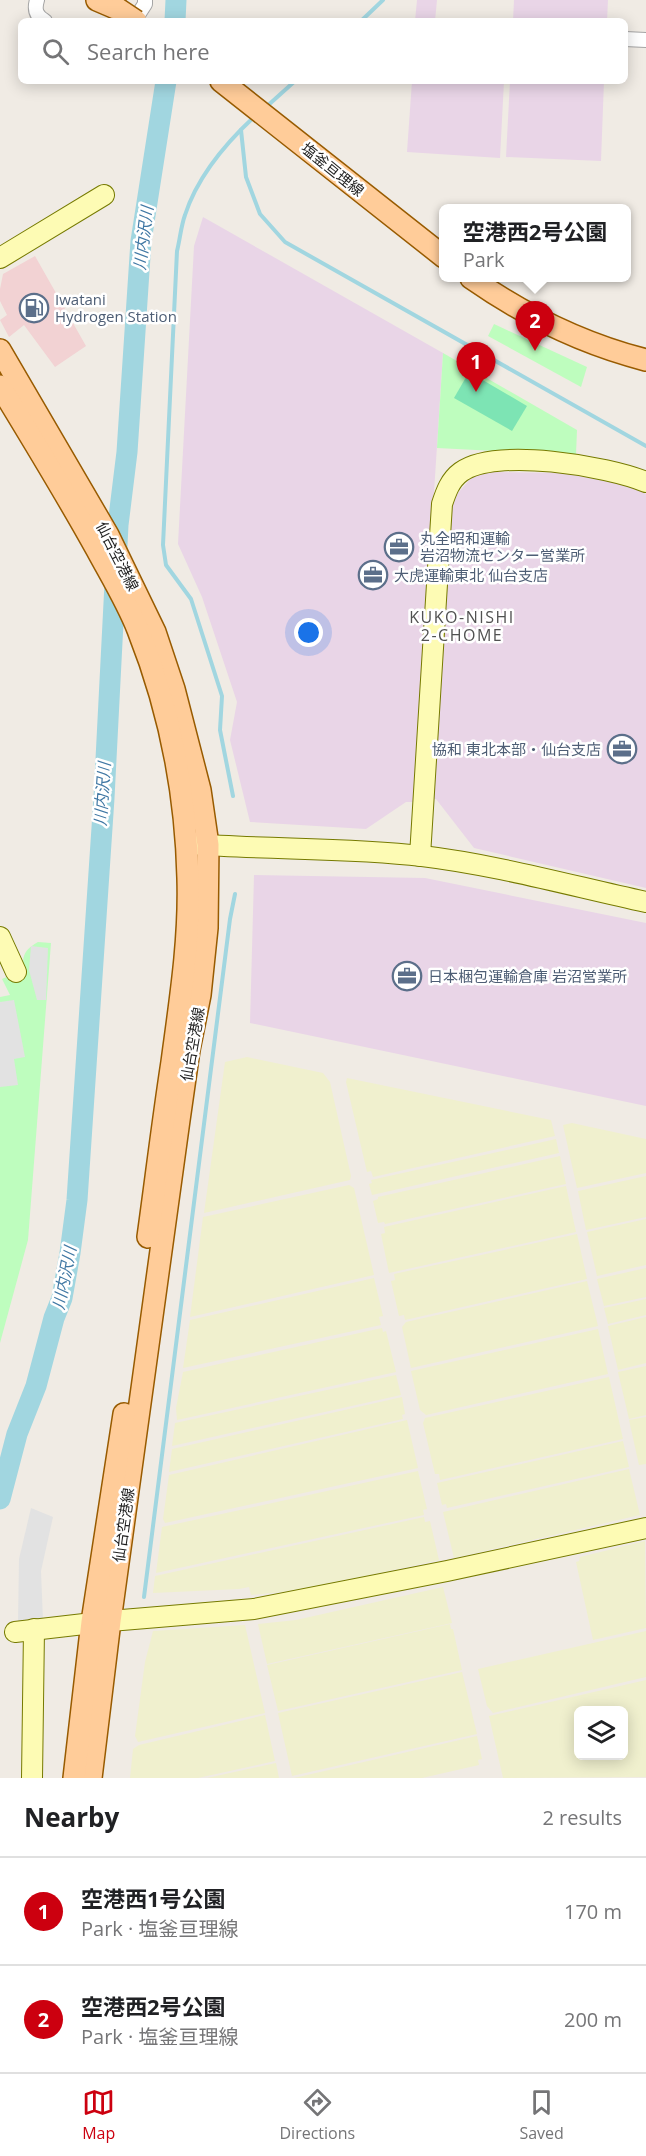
<!DOCTYPE html>
<html lang="en">
<head>
<meta charset="utf-8">
<style>
	body { margin:0; font-family:"Open Sans","Noto Sans JP",sans-serif; background:#f2f2f2; color:#202124 }
	.controls { position:absolute; right:18px; bottom:18px; display:grid; overflow:hidden; border-radius:9px; box-shadow:0 3px 15px #0003 }
	.controls button { width:54px; height:54px; display:grid; place-items:center; padding:0; border:0; border-bottom:2px solid #e0e0e0; background:#fff; color:#202124; font:30px sans-serif }
	.you { position:absolute; left:309px; top:633px; width:21px; height:21px; margin:-15px; border:4px solid #fff; border-radius:50%; background:#1a73e8; box-shadow:0 0 0 9px #1a73e833 }
	.badge { display:grid; place-items:center; width:39px; height:39px; border-radius:50%; background:#cc000f; color:#fff; font-size:20px; font-weight:700 }
	.pin { position:absolute; translate:-50% -50px; filter:drop-shadow(0 2px 3px #0008) }
	.pin::after { content:''; position:absolute; top:32px; width:21px; height:18px; background:inherit; clip-path:polygon(0 0,100% 0,50% 100%) }
	.popup { position:absolute; left:439px; top:204px; width:192px; height:78px; box-sizing:border-box; display:grid; place-content:center; border-radius:9px; background:#fff; filter:drop-shadow(0 2px 4px #0005); font-size:20px; white-space:nowrap; color:#757577 }
	.popup b { font-size:22px; color:#202124 }
	.popup::after { content:''; position:absolute; left:50%; top:100%; margin-left:-12px; border:12px solid transparent; border-top-color:#fff }
	.list { margin:0; padding:0; list-style:none }
	h2 { display:flex; justify-content:space-between; align-items:center; height:78px; margin:0; padding:0 24px; font-size:26px }
	h2 small { font-size:20px; font-weight:400; color:#757577 }
	.list li { display:grid; grid-template-columns:39px 1fr auto; gap:18px; align-items:center; box-sizing:border-box; height:108px; padding:0 24px; border-top:2px solid #e0e0e0 }
	.list b { display:block; font-size:22px; white-space:nowrap }
	.list p { margin:0; font-size:20px; white-space:nowrap; color:#757577 }
	.list em { font-size:20px; font-style:normal; color:#757577 }
	.icon { flex:none; width:33px; height:33px; fill:none; stroke:currentColor; stroke-width:2; stroke-linecap:round; stroke-linejoin:round }
	.map { position:relative; flex:none; width:646px; height:1778px; overflow:hidden }
	.search { position:absolute; background:#fff; box-shadow:0 3px 15px #0003; left:18px; right:18px; top:18px; height:66px; display:flex; align-items:center; gap:15px; box-sizing:border-box; padding:0 21px; border-radius:9px; color:#757577; font-size:22px }
	.sheet { height:294px; background:#fff }
	nav { display:flex; justify-content:space-around; align-items:center; box-sizing:border-box; height:84px; border-top:2px solid #e0e0e0; background:#fff; font-size:16px; color:#757577 }
	nav a { display:grid; justify-items:center; gap:3px }
	nav .on { color:#cc000f }
	.map>svg:first-child { display:block }
</style>
</head>
<body>
<div class="map">
<svg width="646" height="1778" viewBox="0 0 646 1778">
	<rect width="100%" height="100%" fill="#f0ebe4"/>
	<polygon fill="#f2d2d3" points="35,256 86,346 55,367 24,325 9,337 0,320 7,315 0,301 0,289 3,274"/>
	<g fill="#e9d5e7">
		<polygon points="417,0 437,0 435,21 415,21"/>
		<polygon points="514,0 608,0 607,21 513,21"/>
		<polygon points="412,81 504,81 500,158 407,152"/>
		<polygon points="510,81 604,81 601,161 506,157"/>
		<polygon points="203,217 443,353 414,802 406,802 366,829 250,822 230,740 237,702 202,597 178,544 194,246"/>
		<polygon points="491,472 564,473 630,486 646,494 646,888 474,848 436,799 431,799 450,509 458,493 472,477"/>
		<polygon points="254,875 425,878 646,923 646,1106 250,1023"/>
	</g>
	<g fill="#f0f0ce" fill-rule="evenodd">
		<polygon points="247,1057 323,1073 330,1082 351,1176 350,1180 204,1213 225,1062"/>
		<polygon points="347,1078 551,1120 555,1136 373,1177 371,1171 367,1172 346,1082"/>
		<polygon points="572,1123 646,1139 646,1173 577,1188 563,1125"/>
		<polygon points="556,1139 559,1153 372,1195 369,1184 372,1183 371,1180"/>
		<polygon points="560,1156 566,1184 385,1224 384,1222 378,1223 373,1201 378,1199 378,1197"/>
		<polygon points="646,1176 646,1217 586,1230 578,1191"/>
		<polygon points="349,1185 354,1188 374,1275 190,1317 203,1217"/>
		<polygon points="566,1186 576,1232 389,1273 381,1234 385,1233 384,1227"/>
		<polygon points="646,1219 646,1265 597,1276 587,1232"/>
		<polygon points="577,1234 587,1279 405,1320 404,1315 399,1316 391,1281 395,1280 394,1274"/>
		<polygon points="646,1268 646,1297 604,1306 597,1279"/>
		<polygon points="374,1278 383,1316 379,1317 381,1325 183,1368 190,1320"/>
		<polygon points="587,1281 598,1326 411,1368 402,1327 406,1322"/>
		<polygon points="646,1299 646,1315 608,1324 604,1308"/>
		<polygon points="646,1317 646,1363 618,1370 608,1326"/>
		<polygon points="382,1328 383,1332 386,1331 396,1372 177,1420 176,1408 183,1372"/>
		<polygon points="598,1329 608,1374 426,1415 420,1410 411,1371"/>
		<polygon points="646,1366 646,1415 629,1419 618,1372"/>
		<polygon points="396,1375 401,1395 172,1446 175,1423"/>
		<polygon points="609,1377 623,1439 440,1480 439,1474 435,1474 423,1423 425,1418"/>
		<polygon points="402,1397 405,1414 402,1415 403,1419 169,1472 172,1449"/>
		<polygon points="646,1417 646,1464 639,1465 629,1420"/>
		<polygon points="407,1420 418,1468 165,1523 163,1519 169,1475"/>
		<polygon points="623,1441 629,1467 447,1508 446,1504 442,1505 437,1483"/>
		<polygon points="629,1469 640,1515 454,1558 443,1512"/>
		<polygon points="418,1471 427,1509 423,1510 424,1515 156,1573 162,1527"/>
		<polygon points="424,1517 425,1522 430,1521 439,1560 302,1590 251,1595 249,1587 239,1589 153,1593 155,1576"/>
		<polygon points="645,1541 646,1628 593,1640 576,1562 579,1561 580,1557"/>
		<polygon points="443,1587 452,1623 267,1664 258,1624 296,1620"/>
		<polygon points="450,1624 451,1629 453,1629 462,1670 278,1711 267,1665"/>
		<polygon points="245,1625 265,1713 138,1742 135,1736 145,1662 153,1631"/>
		<polygon points="646,1631 646,1677 493,1713 487,1706 478,1669"/>
		<polygon points="462,1672 477,1734 292,1776 278,1713"/>
		<path d="M646,1680V1777L503,1778L489,1716ZM624,1710V1756H578V1710Z"/>
		<polygon points="265,1715 275,1761 198,1778 130,1778 133,1749 139,1745"/>
		<polygon points="477,1736 482,1759 478,1760 479,1765 422,1778 294,1778"/>
		<polygon points="276,1763 279,1778 207,1778"/>
	</g>
	<g fill="#befdbe">
		<polygon points="494,324 587,367 581,387 488,336"/>
		<polygon points="443,353 577,430 576,455 437,448"/>
		<path d="M38,942L51,943L28,1240L0,1343V997L10,995L2,979L24,969C21,955 26,949 38,942Z"/>
	</g>
	<polygon fill="#7de4b4" points="469,372 527,406 512,431 454,398"/>
	<g fill="#e2e2e2">
		<polygon points="31,946 48,948 46,1000 37,1000 29,970"/>
		<polygon points="14,1000 25,1057 14,1059 18,1085 0,1087 0,1002"/>
		<polygon points="31,1508 53,1517 41,1571 43,1621 18,1622 19,1559"/>
	</g>
	<g fill="none" stroke-linecap="round" stroke-linejoin="round">
		<g stroke="#a1d6e0" stroke-width="4">
			<polyline points="361,21 383,0"/>
			<polyline points="265,108 295,81"/>
			<polyline points="241,130 246,177 260,214 285,242 646,446"/>
			<path d="M233,796L220,730L222,696L191,599L166,565L163,545L177,251C180,239 181,226 185,215C197,178 226,143 254,117"/>
			<polyline points="144,1597 230,919 235,894"/>
		</g>
		<g stroke="#a1d6e0" stroke-width="21">
			<polyline points="175,21 176,0"/>
			<polyline points="0,1499 17,1434 36,1386 54,1318 62,1298 70,1253 77,1200 104,798 118,525 127,452 141,241 166,81"/>
		</g>
		<g stroke="#a5a5a5" stroke-width="16">
			<g id="street">
				<path d="M37,0C34,10 36,16 45,21"/>
				<polyline points="134,21 145,4 145,0"/>
				<polyline points="625,39 646,40"/>
			</g>
		</g>
		<g stroke="#767a00" stroke-width="22">
			<g id="secondary">
				<polyline points="0,258 104,195"/>
				<path d="M193,844C269,850 346,847 422,856C497,865 572,886 646,902"/>
				<path d="M420,856L442,504C446,492 450,480 461,472C495,447 608,466 646,482"/>
				<polyline points="0,937 16,972"/>
				<polyline points="15,1632 110,1621 254,1609 447,1571 646,1528"/>
				<polyline points="32,1778 34,1629"/>
			</g>
		</g>
		<g stroke="#985b00" stroke-width="24">
			<g id="primary">
				<polyline points="97,0 118,9"/>
				<polyline points="221,81 444,257"/>
				<path d="M471,278C524,315 583,344 646,360"/>
				<polyline points="0,350 108,535 155,632 174,689 200,790 208,845 207,928 200,995 189,1050 179,1120 110,1621 91,1778"/>
				<path d="M0,386C33,440 66,494 97,550C111,576 127,602 138,630C169,708 186,794 188,878C190,939 180,1002 172,1062C163,1121 156,1179 148,1237"/>
				<polyline points="74,1778 92,1622 124,1414"/>
			</g>
		</g>
		<use href="#street" stroke="#fff" stroke-width="14"/>
		<use href="#secondary" stroke="#fdfbb4" stroke-width="20"/>
		<use href="#primary" stroke="#fc9" stroke-width="21"/>
		<g stroke="#985b00" stroke-width="24" stroke-linecap="butt">
			<polyline id="primary-bridge" points="118,9 136,21"/>
		</g>
		<use href="#primary-bridge" stroke="#fc9" stroke-width="21"/>
	</g>
	<defs>
		<g id="fuel-ring" transform="scale(1.5)"><circle r="9.5" fill="#fff" stroke="#5c6f8a" stroke-width="1.5"/><path d="M-5.5-6h7V0h2V4h1.3V-2.5L3-4.5l.8-.8L6-3V5H2.5V1h-1V6h-7ZM-4.2-4.7v3.2H.2V-4.7Z" fill="#5c6f8a"/></g>
		<g id="office-ring" transform="scale(1.5)"><circle r="9.5" fill="#fff" stroke="#5c6f8a" stroke-width="1.5"/><path d="M-6-3h4V-5.5h4V-3h4V5H-6ZM-1-4.5V-3h2v-1.5ZM-6 0V1H6V0Z" fill="#5c6f8a"/></g>
	</defs>
	<g fill-rule="evenodd">
		<use href="#fuel-ring" x="34" y="308"/>
		<use href="#office-ring" x="399" y="547"/>
		<use href="#office-ring" x="373" y="575"/>
		<use href="#office-ring" x="622" y="749"/>
		<use href="#office-ring" x="407" y="976"/>
	</g>
	<g text-anchor="middle" dominant-baseline="central" stroke-width="5" stroke-linejoin="round" paint-order="stroke">
		<g font-size="15" fill="#1e1e1e" stroke="#fff">
			<text transform="translate(333 169) rotate(39)">塩釜亘理線</text>
			<text transform="translate(118 556) rotate(63)">仙台空港線</text>
			<text transform="translate(192 1044) rotate(-80)">仙台空港線</text>
			<text transform="translate(123 1525) rotate(-82)">仙台空港線</text>
		</g>
		<g font-size="15" fill="#4e5e75" stroke="#fff" text-anchor="start">
			<text x="55" y="299">Iwatani<tspan x="55" dy="17">Hydrogen Station</tspan></text>
			<text x="420" y="538">丸全昭和運輸<tspan x="420" dy="17">岩沼物流センター営業所</tspan></text>
			<text x="394" y="575">大虎運輸東北 仙台支店</text>
			<text x="601" y="749" text-anchor="end">協和 東北本部・仙台支店</text>
			<text x="428" y="976">日本梱包運輸倉庫 岩沼営業所</text>
		</g>
		<g font-size="16" font-style="italic" fill="#4078a4" stroke="#fff">
			<text transform="translate(143 238) rotate(-83)">川内沢川</text>
			<text transform="translate(102 794) rotate(-86)">川内沢川</text>
			<text transform="translate(64 1278) rotate(-79)">川内沢川</text>
		</g>
		<g font-size="16" letter-spacing="1.5" fill="#515151" stroke="#fff">
			<text x="462" y="617">KUKO-NISHI<tspan x="462" dy="18">2-CHOME</tspan></text>
		</g>
	</g>
</svg>
<div class="controls">
<button><svg class="icon" aria-label="layers" viewBox="0 0 24 24"><path d="M12 4l9 5-9 5-9-5zM3 14l9 5 9-5"/></svg></button>
</div>
<div class="you"></div>
<div class="pin badge" style="left:476px;top:392px">1</div>
<div class="pin badge" style="left:535px;top:351px">2</div>
<div class="popup"><b>空港西2号公園</b>Park</div>
<div class="search"><svg class="icon" aria-label="search" viewBox="0 0 24 24"><circle cx="10" cy="10" r="6"/><path d="M15 15l6 6"/></svg>Search here</div>
</div>
<section class="sheet">
<h2>Nearby<small>2 results</small></h2>
<ul class="list">
<li><span class="badge">1</span><div><b>空港西1号公園</b><p>Park · 塩釜亘理線</p></div><em>170 m</em></li>
<li><span class="badge">2</span><div><b>空港西2号公園</b><p>Park · 塩釜亘理線</p></div><em>200 m</em></li>
</ul>
</section>
<nav>
<a class="on"><svg class="icon" aria-label="map" viewBox="0 0 24 24"><path d="M3 6l6-2 6 2 6-2v14l-6 2-6-2-6 2zM9 4v14M15 6v14"/></svg>Map</a>
<a><svg class="icon" aria-label="directions" viewBox="0 0 24 24"><path d="M12 3l9 9-9 9-9-9zM9 14v-3h6M13 9l2 2-2 2"/></svg>Directions</a>
<a><svg class="icon" aria-label="saved" viewBox="0 0 24 24"><path d="M7 4h10v16l-5-4-5 4z"/></svg>Saved</a>
</nav>
</body>
</html>
